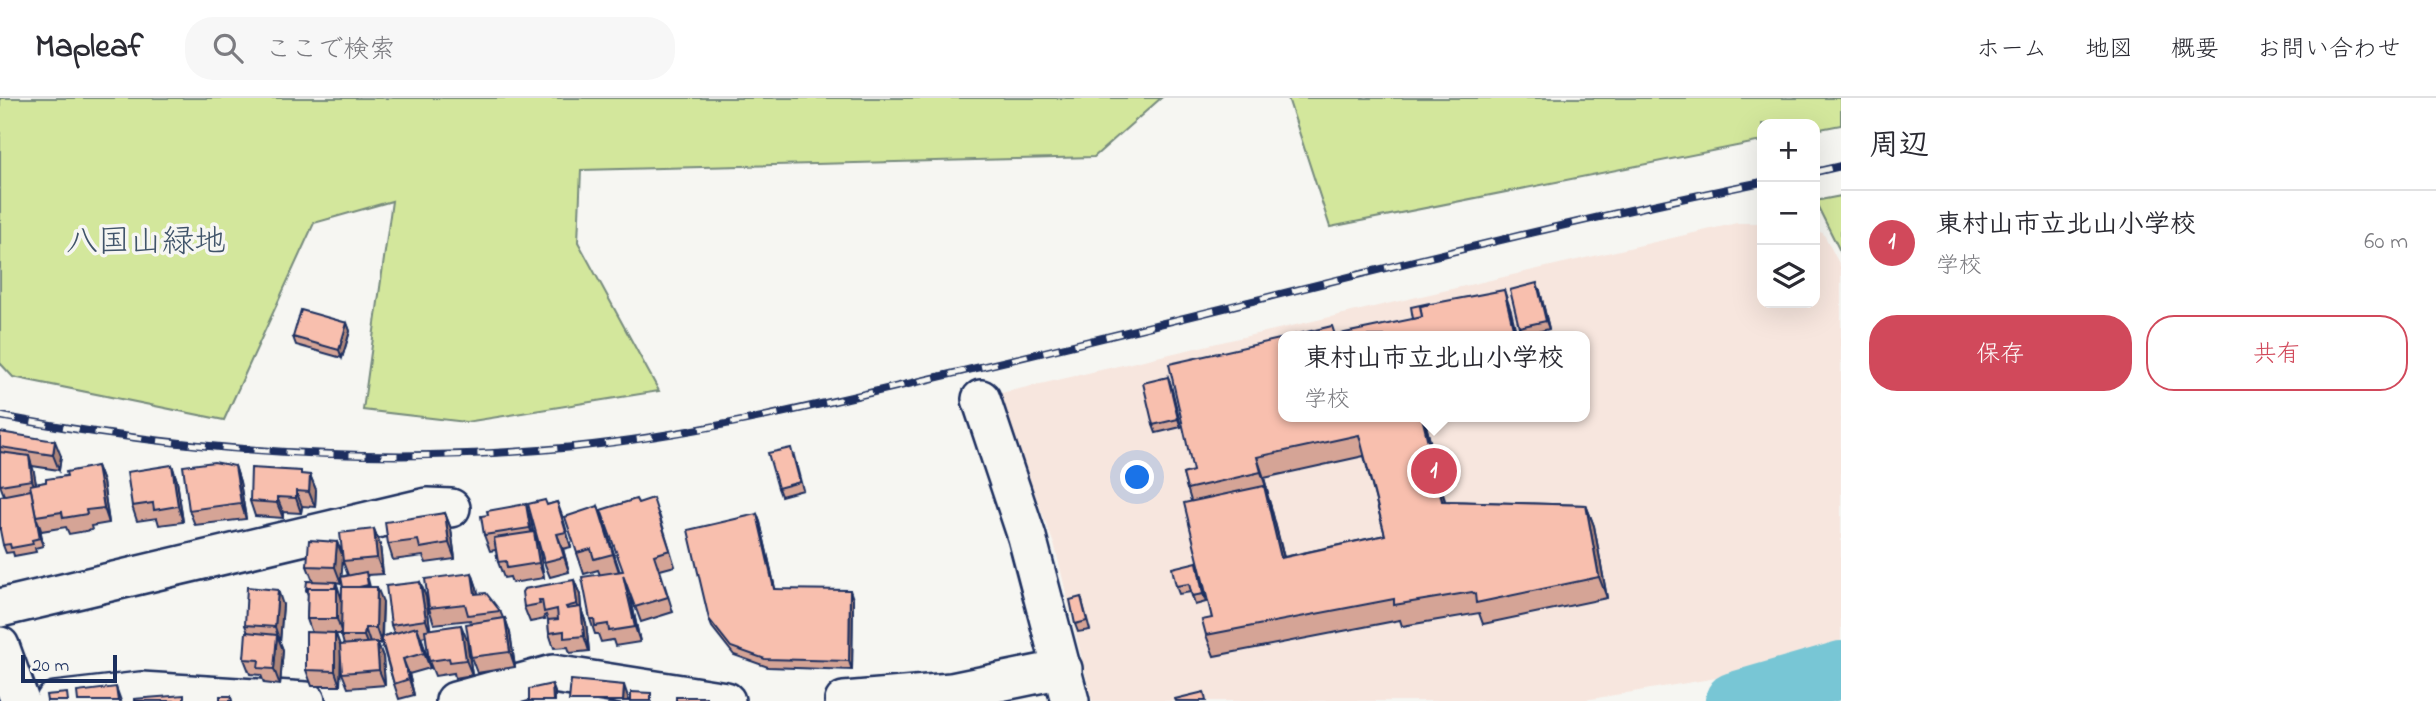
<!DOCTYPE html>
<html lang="ja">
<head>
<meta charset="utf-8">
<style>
	body { margin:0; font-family:"Indie Flower","Klee One",sans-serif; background:#f7f7f7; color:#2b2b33 }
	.controls { position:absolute; right:21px; top:21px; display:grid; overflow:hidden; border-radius:14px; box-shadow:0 7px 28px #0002 }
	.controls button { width:63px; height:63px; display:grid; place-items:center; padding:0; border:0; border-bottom:2px solid #e1e1e2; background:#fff; color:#2b2b33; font:35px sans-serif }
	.scale { position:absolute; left:21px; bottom:18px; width:96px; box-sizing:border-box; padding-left:7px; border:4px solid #1b2f5e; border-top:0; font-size:19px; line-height:24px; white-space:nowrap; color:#1b2f5e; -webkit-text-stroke:5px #f6f6f2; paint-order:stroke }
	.you { position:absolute; left:1138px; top:380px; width:24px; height:24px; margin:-18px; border:5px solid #fff; border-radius:50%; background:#1a73e8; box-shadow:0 0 0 10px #1a73e833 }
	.badge { display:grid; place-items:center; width:46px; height:46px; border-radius:50%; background:#d1495b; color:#fff; font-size:23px; font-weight:700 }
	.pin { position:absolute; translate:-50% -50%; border:4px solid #fff; box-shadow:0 2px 7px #0006 }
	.popup { position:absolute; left:1278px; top:233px; width:312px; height:91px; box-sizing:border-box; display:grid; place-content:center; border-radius:14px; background:#fff; filter:drop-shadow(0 2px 5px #0005); font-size:23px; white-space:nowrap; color:#7c7c81 }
	.popup b { font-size:26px; color:#2b2b33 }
	.popup::after { content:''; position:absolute; left:50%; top:100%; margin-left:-14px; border:14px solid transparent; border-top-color:#fff }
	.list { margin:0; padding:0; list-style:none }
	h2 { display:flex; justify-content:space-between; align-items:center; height:91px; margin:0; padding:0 28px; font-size:30px }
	h2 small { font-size:23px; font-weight:400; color:#7c7c81 }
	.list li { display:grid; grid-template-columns:46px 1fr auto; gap:21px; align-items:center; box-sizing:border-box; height:105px; padding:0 28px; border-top:2px solid #e1e1e2 }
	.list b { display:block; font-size:26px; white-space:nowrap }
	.list p { margin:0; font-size:23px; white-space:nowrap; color:#7c7c81 }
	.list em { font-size:23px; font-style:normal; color:#7c7c81 }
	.actions { display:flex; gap:14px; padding:21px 28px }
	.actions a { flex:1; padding:16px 0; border:2px solid #d1495b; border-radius:28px; text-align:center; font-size:24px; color:#d1495b }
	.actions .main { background:#d1495b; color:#fff }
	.icon { flex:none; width:38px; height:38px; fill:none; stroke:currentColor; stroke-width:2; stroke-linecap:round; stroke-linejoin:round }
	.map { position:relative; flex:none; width:1841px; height:603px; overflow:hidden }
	header { display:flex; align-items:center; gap:42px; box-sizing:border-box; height:98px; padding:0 35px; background:#fff; border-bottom:2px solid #e1e1e2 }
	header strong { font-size:33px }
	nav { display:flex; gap:38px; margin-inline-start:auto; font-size:24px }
	.search { width:490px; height:63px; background:#f7f7f7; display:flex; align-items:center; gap:18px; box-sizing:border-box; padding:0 24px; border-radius:28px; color:#7c7c81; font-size:26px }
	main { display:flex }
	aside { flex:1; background:#fff }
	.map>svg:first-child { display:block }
</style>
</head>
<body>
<header>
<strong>Mapleaf</strong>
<div class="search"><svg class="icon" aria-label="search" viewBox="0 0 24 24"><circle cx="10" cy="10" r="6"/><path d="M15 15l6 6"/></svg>ここで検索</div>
<nav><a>ホーム</a><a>地図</a><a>概要</a><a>お問い合わせ</a></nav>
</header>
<main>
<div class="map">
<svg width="1841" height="603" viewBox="0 0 1841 603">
	<rect width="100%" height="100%" fill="#f6f6f2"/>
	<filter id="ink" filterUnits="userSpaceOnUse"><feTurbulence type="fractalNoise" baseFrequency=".0143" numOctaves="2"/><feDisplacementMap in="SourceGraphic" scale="14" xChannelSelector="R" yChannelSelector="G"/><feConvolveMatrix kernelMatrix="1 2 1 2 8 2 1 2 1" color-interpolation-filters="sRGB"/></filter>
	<g filter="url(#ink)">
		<path fill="#f7e6de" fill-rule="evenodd" d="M1737,125H1762V205H1815V133L1823,135L1841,169V556L1836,560L1579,603H1092L1055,449L997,296ZM1284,238H1584V319H1284Z"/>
		<g fill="#d3e79c" stroke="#778b7d" stroke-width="2">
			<polygon points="0,0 1161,0 1094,59 581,72 578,144 659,293 466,324 363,312 392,103 314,125 224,322 13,279 0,265"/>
			<polygon points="1288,0 1841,0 1841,27 1815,32 1815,26 1762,26 1762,43 1330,129"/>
			<polygon points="1841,98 1841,155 1815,103"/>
		</g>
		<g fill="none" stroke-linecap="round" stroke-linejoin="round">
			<polyline stroke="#78c6d5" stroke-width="58" points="1734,603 1841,572"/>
			<g stroke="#1b2f5e" stroke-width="42">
				<g id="minor">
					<polyline points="981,301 1027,439 1070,603"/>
					<polyline points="0,510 427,409 451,410"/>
					<polyline points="0,548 20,603"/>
					<polyline points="55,603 141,593 306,603"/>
					<polyline points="455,603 553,576 726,603"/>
					<polyline points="844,603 951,594 1063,571"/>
				</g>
			</g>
			<use href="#minor" stroke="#f6f6f2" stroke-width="37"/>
			<g stroke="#1b2f5e" stroke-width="8">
				<g id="rail">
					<polyline points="1815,74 1841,68"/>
					<path d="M0,318C190,354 381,368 574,349C712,335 846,300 981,269C1242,208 1500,137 1762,84"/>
				</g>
			</g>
			<use href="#rail" stroke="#f6f6f2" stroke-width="5" stroke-dasharray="16" stroke-linecap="butt"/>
		</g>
		<g fill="#d5a496" stroke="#1b2f5e" stroke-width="2" fill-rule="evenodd">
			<polygon points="1540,193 1549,231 1522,238 1519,229"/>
			<polygon points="347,225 350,233 342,260 296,247 293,239"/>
			<polygon points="1168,279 1181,329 1156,335 1153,327"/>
			<path d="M1424,319L1445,403L1586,407L1594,428L1607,500L1483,526L1479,515L1402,528L1400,522L1214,558L1206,537L1212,520L1191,403L1183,376ZM1364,358L1385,437L1284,459L1271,409L1267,395H1268L1264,380Z"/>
			<polygon points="0,334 61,358 59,372 32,368 36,386 46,384 97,368 103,384 109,425 91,428 92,432 69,436 66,429 41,433 40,429 43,448 35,450 36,454 14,458 13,454 6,455 3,447 4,397 0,387"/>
			<polygon points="794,358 803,392 781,398 778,390"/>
			<polygon points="172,367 177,383 183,424 159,427 157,420 137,423 132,408"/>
			<polygon points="235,368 240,384 246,421 195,427 189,412"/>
			<polygon points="303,377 310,377 316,392 315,409 302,408 301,415 283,414 283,420 255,418 250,403"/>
			<polygon points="557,404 571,449 563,451 569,474 550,479 544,464 547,407"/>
			<polygon points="638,405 659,416 675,468 660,472 673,514 641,524 629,492 640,544 615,548 613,542 601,544 598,536 595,536 590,521 600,477 598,472 584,476 577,455 598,408 620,474 623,473"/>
			<polygon points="445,415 451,431 455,461 426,465 423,458 393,462 388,446"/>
			<polygon points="757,416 760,424 775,491 853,501 852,572 768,569 734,557 712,529 709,521"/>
			<polygon points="531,422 533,434 539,449 544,480 512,485 510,479 504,480 498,464 496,452 490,453 484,437"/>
			<path d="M374,431L380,447L383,476L367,477L370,489L383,504L382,539L394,535L391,527L420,484L426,499L430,531L467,542L472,577L455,580L454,575L435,578L429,563L426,538L421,539L430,570L409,576L414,597L399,601L394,586L381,542V545H378L383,559L385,587L348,590L342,575L341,557L340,588H312L306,572L312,535L307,521L308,497L306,492L313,483L307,468L337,444L342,458ZM342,461L348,477L341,479ZM341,480L343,489L341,502L336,484L341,485ZM336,536H341L344,547L340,548Z"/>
			<polygon points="1197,464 1200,472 1206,504 1195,507 1191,494 1179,496 1176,488"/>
			<polygon points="472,475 477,490 478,496 500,513 503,520 505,520 510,535 515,569 477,575 471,559 471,525 470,522 434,526 429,510"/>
			<polygon points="574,482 580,497 581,511 586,525 589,553 570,555 568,549 554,550 549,535 548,522 546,517 544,518 545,521 530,524 524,509"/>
			<polygon points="1081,499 1090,532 1078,534 1075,526"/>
			<polygon points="283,507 280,544 283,552 280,587 264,585 261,577 250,576 244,561 248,535 245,527"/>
		</g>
		<g fill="#ae867a" stroke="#1b2f5e" stroke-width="2">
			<polygon points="1537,185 1540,193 1549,231 1546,223"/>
			<polygon points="1504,192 1511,213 1517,238 1515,238"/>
			<polygon points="347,225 350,233 342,260 339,252"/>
			<polygon points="1168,279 1171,287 1181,329 1178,321"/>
			<polygon points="1422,319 1424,319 1450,424 1442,403"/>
			<polygon points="55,343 61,358 59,372 53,357"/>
			<polygon points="29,358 34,374 38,398 32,382"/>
			<polygon points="1257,359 1264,380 1268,395 1261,374"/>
			<polygon points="172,367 177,383 183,424 178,408"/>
			<polygon points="97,368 103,384 109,425 104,410"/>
			<polygon points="235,368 240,384 246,421 241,405"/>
			<polygon points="310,377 316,392 315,409 309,394"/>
			<polygon points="1264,388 1271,409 1289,481 1281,460"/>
			<polygon points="296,393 302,408 301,415 296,400"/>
			<polygon points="277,399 283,414 283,420 277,405"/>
			<polygon points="557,404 563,420 571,449 566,434"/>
			<polygon points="526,406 531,422 535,445 530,430"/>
			<polygon points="1586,407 1594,428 1607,500 1599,479"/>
			<polygon points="598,408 606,429 620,477 613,456"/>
			<polygon points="445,415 451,431 455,461 449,445"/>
			<polygon points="757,416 760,424 777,499 774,491"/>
			<polygon points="37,421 40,429 43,448 40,440"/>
			<polygon points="374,431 380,447 383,476 377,460"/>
			<polygon points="534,434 539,449 544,480 539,465"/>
			<polygon points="557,436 563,451 569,474 564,459"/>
			<polygon points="337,444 343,459 341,485 335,469"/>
			<polygon points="1197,464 1200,472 1206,504 1203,496"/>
			<polygon points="472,475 477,490 480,511 475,496"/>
			<polygon points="623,477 629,492 640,544 635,529"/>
			<polygon points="574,482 580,497 581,511 586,525 589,553 584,538 582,520 577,506"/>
			<polygon points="336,484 343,505 342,536 337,521"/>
			<polygon points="420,484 426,499 431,537 426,522"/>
			<polygon points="377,489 383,504 381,545 376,530"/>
			<polygon points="278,492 283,507 280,544 275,529"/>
			<polygon points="850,492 853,501 852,572 849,563"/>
			<polygon points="505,520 510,535 515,569 510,554"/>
			<polygon points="461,527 467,542 472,577 466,562"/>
			<polygon points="417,529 423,544 430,570 424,555"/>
			<polygon points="365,530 370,545 370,553 364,538"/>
			<polygon points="335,535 341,550 340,588 335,573"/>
			<polygon points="277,537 283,552 280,587 274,571"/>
			<polygon points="377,544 383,559 385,587 379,572"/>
			<polygon points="403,561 409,576 414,597 409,581"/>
			<polygon points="552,586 555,594 555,603 553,603"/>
			<polygon points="624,587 629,602 629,603 623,603"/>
			<polygon points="116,589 121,603 118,603"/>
		</g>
		<g fill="#f8bfae" stroke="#1b2f5e" stroke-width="2">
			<polygon points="1537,185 1546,223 1519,229 1510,192"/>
			<polygon points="1504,192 1515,238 1290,238 1332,228 1335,237 1422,219 1420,208"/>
			<polygon points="1429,205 1430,206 1420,208 1422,219 1413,221 1411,209"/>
			<polygon points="301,212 347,225 339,252 293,239"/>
			<polygon points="1284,240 1284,319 1422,319 1442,403 1586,407 1599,479 1476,505 1475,496 1472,494 1394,507 1394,501 1206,537 1202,522 1212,520 1184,405 1264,388 1281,460 1385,437 1359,337 1257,359 1261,374 1187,391 1183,376 1193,373 1169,266"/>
			<polygon points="1168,279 1178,321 1153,327 1143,285"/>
			<polygon points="0,334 55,343 53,357 0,349"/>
			<polygon points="791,350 800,384 778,390 768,355"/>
			<polygon points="0,354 29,358 32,382 0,387"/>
			<polygon points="214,364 235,368 241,405 189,412 183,368"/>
			<polygon points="172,367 178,408 154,412 153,405 132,408 127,374"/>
			<polygon points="97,368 104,410 86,412 87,416 63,420 62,414 36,418 30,387 46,384 46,381 67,378 66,374"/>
			<polygon points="251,370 301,373 301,376 310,377 309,394 296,393 296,400 277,399 277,405 250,403"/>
			<polygon points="31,392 40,440 32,442 33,446 11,450 10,446 3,447 0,432 0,398"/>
			<polygon points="653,400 670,452 654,457 668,499 635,509 623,477 635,529 609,533 608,526 595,528 594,521 590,521 582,479 623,473 601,412 636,401 638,405"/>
			<polygon points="545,402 547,407 557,404 566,434 557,436 564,459 544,464 528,406"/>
			<polygon points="526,406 530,430 484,437 481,418 488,417 487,413"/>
			<polygon points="598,408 613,456 594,461 591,451 577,455 565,419"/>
			<polygon points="445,415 449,445 420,450 418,442 388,446 385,424"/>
			<polygon points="757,416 774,491 850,492 849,563 765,561 731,549 709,521 688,432"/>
			<polygon points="374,431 377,460 343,463 340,435"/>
			<polygon points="534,434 539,465 507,470 506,463 498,464 494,440"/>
			<polygon points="309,442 337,444 335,469 307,468"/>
			<polygon points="1197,464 1203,496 1192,498 1189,486 1176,488 1172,470"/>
			<polygon points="366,474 368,487 359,489 343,489 341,479"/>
			<polygon points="472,475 475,496 486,495 500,513 468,517 465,506 429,510 425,481"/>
			<polygon points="574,482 577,506 566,509 567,511 581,509 584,538 564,540 564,533 549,535 548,522 558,521 557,511 544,514 542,502 539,502 540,506 524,509 522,494 524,491"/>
			<polygon points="307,483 336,484 335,490 308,490 308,493 306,492"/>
			<polygon points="420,484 426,522 391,527 386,488"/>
			<polygon points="247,489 278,492 275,529 245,527"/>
			<polygon points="342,489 377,489 376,530 365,530 364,538 341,538"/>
			<polygon points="308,490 337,490 337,521 307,521"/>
			<polygon points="1081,499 1087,523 1075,526 1070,502"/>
			<polygon points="505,520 510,554 471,559 466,526"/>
			<polygon points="461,527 466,562 450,564 449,560 429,563 425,532"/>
			<polygon points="417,529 424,555 403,561 409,581 394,586 381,539"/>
			<polygon points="246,534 277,537 274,571 258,570 259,562 244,561"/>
			<polygon points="306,534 335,535 335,573 306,572"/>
			<polygon points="377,544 379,572 342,575 340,547"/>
			<polygon points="571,582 624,587 623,603 569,603"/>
			<polygon points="552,586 553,603 529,603 529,591"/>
			<polygon points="116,589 118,603 78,603 77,594"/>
			<polygon points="631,594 651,595 651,603 631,603"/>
			<polygon points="1204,594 1206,603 1176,603 1175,601"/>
			<polygon points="67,595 68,603 47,603 46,597"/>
			<polygon points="184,597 184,603 134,603 134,601"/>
			<polygon points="220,598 231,598 232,603 220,603"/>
			<rect x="676" y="599" width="30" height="4"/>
		</g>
	</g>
	<g text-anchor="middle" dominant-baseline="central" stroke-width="7" stroke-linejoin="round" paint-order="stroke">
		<g font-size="32" fill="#40546a" stroke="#f6f6f2">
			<text x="146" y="145">八国山緑地</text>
		</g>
	</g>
</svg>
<div class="controls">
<button>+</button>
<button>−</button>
<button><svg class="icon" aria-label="layers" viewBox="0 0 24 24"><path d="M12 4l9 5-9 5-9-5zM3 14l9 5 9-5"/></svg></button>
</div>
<div class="scale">20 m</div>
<div class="you"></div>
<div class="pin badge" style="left:1434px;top:373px">1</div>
<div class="popup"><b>東村山市立北山小学校</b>学校</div>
</div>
<aside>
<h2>周辺<small></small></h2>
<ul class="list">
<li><span class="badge">1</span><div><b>東村山市立北山小学校</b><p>学校</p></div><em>60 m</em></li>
</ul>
<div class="actions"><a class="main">保存</a><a>共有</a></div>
</aside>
</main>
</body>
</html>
